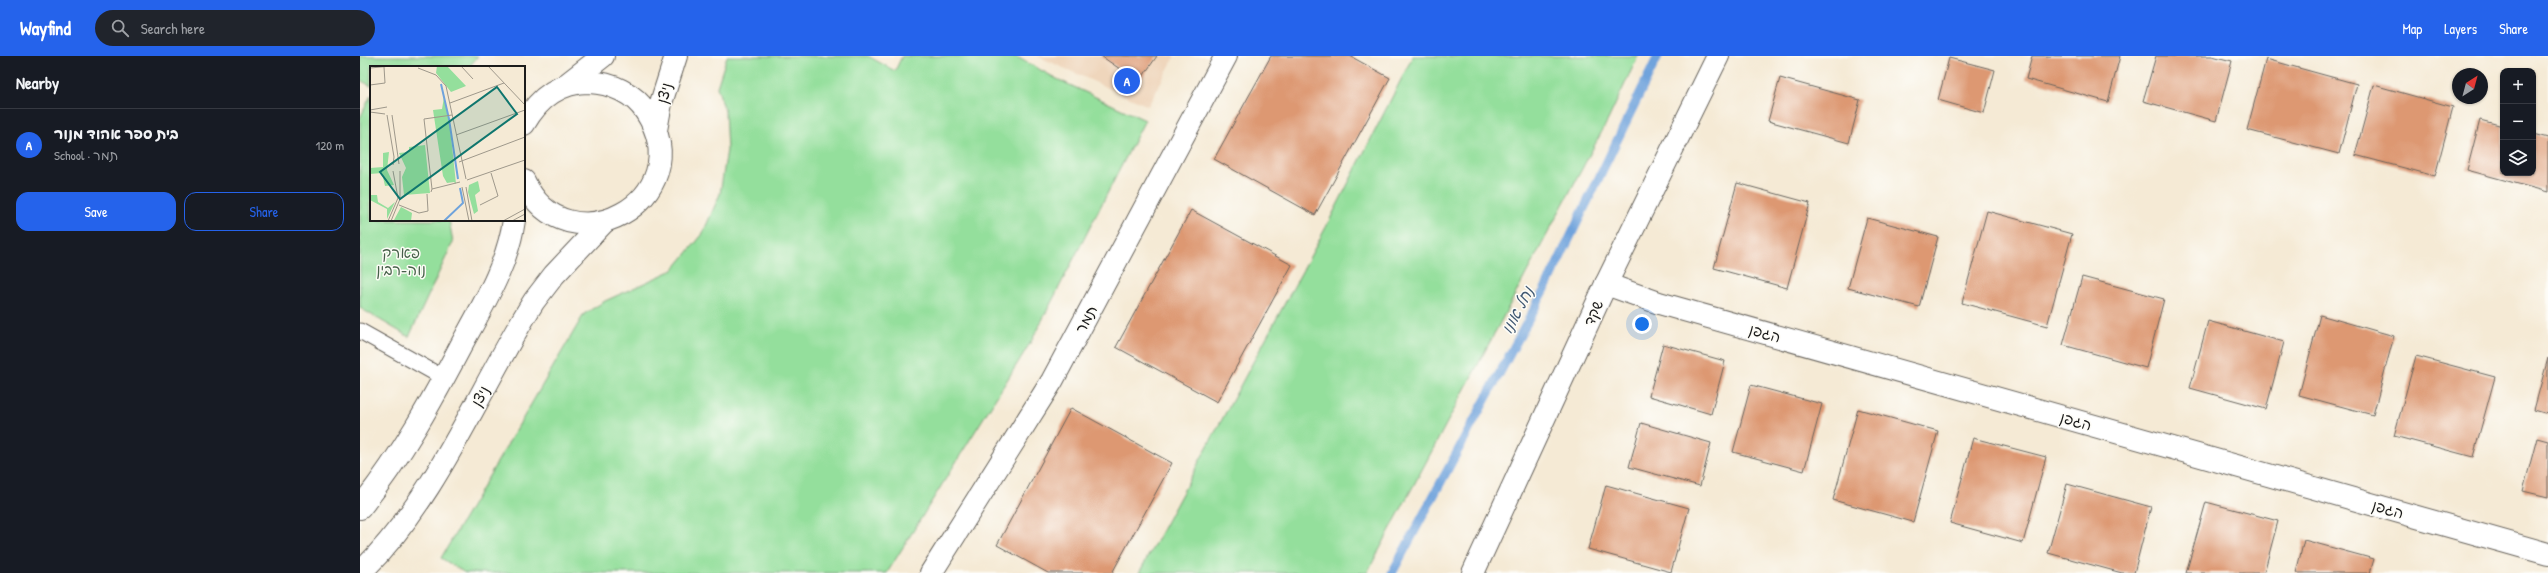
<!DOCTYPE html>
<html lang="en">
<head>
<meta charset="utf-8">
<style>
	body { margin:0; font-family:"Patrick Hand","Playpen Sans Hebrew",sans-serif; background:#20242c; color:#f1f3f6 }
	.controls { position:absolute; right:12px; top:12px; display:grid; overflow:hidden; border-radius:8px; box-shadow:0 1px 3px #0004 }
	.controls button { width:36px; height:36px; display:grid; place-items:center; padding:0; border:0; border-bottom:1px solid #363941; background:#171b24; color:#f1f3f6; font:20px sans-serif }
	.compass { position:absolute; left:2092px; top:12px; width:36px; height:36px; border-radius:50%; background:#171b24; box-shadow:0 1px 3px #0004; rotate:36deg }
	.you { position:absolute; left:1282px; top:268px; width:14px; height:14px; margin:-10px; border:3px solid #fff; border-radius:50%; background:#1a73e8; box-shadow:0 0 0 6px #1a73e833 }
	.badge { display:grid; place-items:center; width:26px; height:26px; border-radius:50%; background:#2563eb; color:#fff; font-size:13px; font-weight:700 }
	.pin { position:absolute; translate:-50% -50%; border:2px solid #fff; box-shadow:0 1px 4px #0006 }
	.list { margin:0; padding:0; list-style:none }
	h2 { display:flex; justify-content:space-between; align-items:center; height:52px; margin:0; padding:0 16px; font-size:17px }
	h2 small { font-size:13px; font-weight:400; color:#9ea1a6 }
	.list li { display:grid; grid-template-columns:26px 1fr auto; gap:12px; align-items:center; box-sizing:border-box; height:72px; padding:0 16px; border-top:1px solid #363941 }
	.list b { display:block; font-size:15px; white-space:nowrap }
	.list p { margin:0; font-size:13px; white-space:nowrap; color:#9ea1a6 }
	.list em { font-size:13px; font-style:normal; color:#9ea1a6 }
	.actions { display:flex; gap:8px; padding:12px 16px }
	.actions a { flex:1; padding:9px 0; border:1px solid #2563eb; border-radius:12px; text-align:center; font-size:14px; color:#2563eb }
	.actions .main { background:#2563eb; color:#fff }
	.icon { flex:none; width:22px; height:22px; fill:none; stroke:currentColor; stroke-width:2; stroke-linecap:round; stroke-linejoin:round }
	.map { position:relative; flex:none; width:2188px; height:517px; overflow:hidden }
	header { display:flex; align-items:center; gap:24px; box-sizing:border-box; height:56px; padding:0 20px; background:#2563eb; color:#fff }
	header strong { font-size:19px }
	nav { display:flex; gap:22px; margin-inline-start:auto; font-size:14px }
	.search { width:280px; height:36px; background:#20242c; display:flex; align-items:center; gap:10px; box-sizing:border-box; padding:0 14px; border-radius:22px; color:#9ea1a6; font-size:15px }
	main { display:flex }
	aside { flex:1; background:#171b24 }
	.map>svg:first-child { display:block }
</style>
</head>
<body>
<header>
<strong>Wayfind</strong>
<div class="search"><svg class="icon" aria-label="search" viewBox="0 0 24 24"><circle cx="10" cy="10" r="6"/><path d="M15 15l6 6"/></svg>Search here</div>
<nav><a>Map</a><a>Layers</a><a>Share</a></nav>
</header>
<main>
<aside>
<h2>Nearby<small></small></h2>
<ul class="list">
<li><span class="badge">A</span><div><b>בית ספר אהוד מנור</b><p>School · תמר</p></div><em>120 m</em></li>
</ul>
<div class="actions"><a class="main">Save</a><a>Share</a></div>
</aside>
<div class="map">
<svg width="2188" height="517" viewBox="0 0 2188 517">
	<rect width="100%" height="100%" fill="#fdfcf7"/>
	<filter id="ink" filterUnits="userSpaceOnUse"><feTurbulence type="fractalNoise" baseFrequency=".025" numOctaves="2"/><feDisplacementMap in="SourceGraphic" scale="8" xChannelSelector="R" yChannelSelector="G"/><feConvolveMatrix kernelMatrix="1 2 1 2 8 2 1 2 1" color-interpolation-filters="sRGB"/></filter>
	<filter id="wash" filterUnits="userSpaceOnUse"><feTurbulence type="fractalNoise" baseFrequency=".012" numOctaves="4" result="noise"/><feDisplacementMap in="SourceGraphic" scale="16" xChannelSelector="R" yChannelSelector="G"/><feGaussianBlur stdDeviation="0.9" result="paint"/><feColorMatrix in="noise" values="0 0 0 0 0 0 0 0 0 0 0 0 0 0 0 0 0 1.4 0 .05"/><feComposite in="paint" operator="in"/></filter>
	<g filter="url(#wash)">
		<rect width="100%" height="100%" fill="#f5ead5"/>
		<polygon fill="#efd6bc" points="677,0 815,0 788,50"/>
		<g fill="#94df9c" stroke="#587e5c">
			<polygon points="0,0 118,0 109,11 11,11 11,30 0,24"/>
			<polygon points="367,0 508,0 535,15 542,0 655,0 697,23 785,64 672,284 527,517 105,517 81,502 224,258 245,245 313,214 342,179 360,138 367,94 365,55 357,31"/>
			<polygon points="1053,0 1278,0 1248,64 1007,517 779,517 965,173"/>
			<polygon points="11,39 11,164 89,164 93,186 49,281 0,252 0,62"/>
		</g>
		<g fill="none" stroke-linecap="round" stroke-linejoin="round">
			<polyline stroke="#6fa3dc" stroke-width="9" points="1032,517 1185,233 1298,0"/>
		</g>
		<g id="blocks">
			<g fill="#dd9872">
				<polygon points="741,0 797,0 779,26"/>
				<polygon points="911,0 990,0 1030,22 955,159 854,103"/>
				<polygon points="1672,0 1760,0 1748,46 1666,23"/>
				<polygon points="1796,0 1852,0 1872,5 1856,65 1783,45"/>
				<polygon points="1589,2 1635,14 1624,57 1578,44"/>
				<polygon points="1906,3 1997,28 1979,98 1887,74"/>
				<polygon points="1420,22 1500,44 1489,87 1408,65"/>
				<polygon points="2014,29 2093,51 2075,120 1995,99"/>
				<polygon points="2120,64 2143,70 2143,117 2173,117 2173,78 2188,82 2188,136 2107,114"/>
				<polygon points="1377,127 1450,147 1427,232 1354,212"/>
				<polygon points="831,154 932,209 857,346 756,291"/>
				<polygon points="1627,155 1712,178 1687,270 1602,247"/>
				<polygon points="1507,162 1578,181 1559,251 1488,232"/>
				<polygon points="1722,221 1804,243 1786,312 1703,289"/>
				<polygon points="1960,259 2034,280 2013,359 1939,339"/>
				<polygon points="1848,265 1924,286 1906,353 1830,332"/>
				<polygon points="1303,288 1365,305 1351,358 1289,340"/>
				<polygon points="2056,300 2135,321 2113,401 2034,380"/>
				<polygon points="2188,302 2188,358 2174,354"/>
				<polygon points="1391,329 1462,348 1444,415 1373,396"/>
				<polygon points="711,352 812,407 752,517 688,517 637,489"/>
				<polygon points="1498,353 1578,375 1553,466 1473,444"/>
				<polygon points="1281,367 1351,387 1340,430 1269,411"/>
				<polygon points="1613,382 1686,401 1663,487 1590,467"/>
				<polygon points="2177,382 2188,385 2188,441 2163,435"/>
				<polygon points="1707,428 1791,451 1774,517 1762,517 1688,497"/>
				<polygon points="1246,429 1329,452 1311,516 1228,493"/>
				<polygon points="1846,446 1918,465 1904,517 1826,517"/>
				<polygon points="1944,484 2014,503 2010,517 1936,517"/>
			</g>
		</g>
	</g>
	<g filter="url(#ink)">
		<use href="#blocks" fill-opacity="0" stroke="#68645d" stroke-width="1"/>
		<g fill="none" stroke-linecap="round" stroke-linejoin="round">
			<g stroke="#68645d" stroke-width="17">
				<polyline id="lane" points="0,275 84,322"/>
			</g>
			<g stroke="#68645d" stroke-width="24">
				<g id="street">
					<polyline points="1246,228 1299,247 2188,498"/>
					<polyline points="571,517 692,325 866,0"/>
					<polyline points="1113,517 1246,228 1358,0"/>
				</g>
			</g>
			<g stroke="#68645d" stroke-width="24">
				<g id="secondary">
					<polyline points="206,29 243,0"/>
					<path d="M164,68C178,43 199,26 229,26C251,27 274,37 286,56C343,143 206,217 164,125"/>
					<polyline points="296,74 301,47 316,0"/>
					<path d="M0,452C42,400 73,343 104,284C125,246 148,207 154,164"/>
					<path d="M0,517C78,441 117,336 174,245L194,219L244,166"/>
				</g>
			</g>
			<use href="#lane" stroke="#fff" stroke-width="15"/>
			<use href="#street" stroke="#fff" stroke-width="22"/>
			<use href="#secondary" stroke="#fff" stroke-width="22"/>
		</g>
	</g>
	<g text-anchor="middle" dominant-baseline="central" stroke-width="3" stroke-linejoin="round" paint-order="stroke">
		<g font-size="15" fill="#1c1c1c" stroke="#fdfcf7">
			<text transform="translate(304 37) rotate(-75)">ניצן</text>
			<text transform="translate(1233 257) rotate(-66)">שקד</text>
			<text transform="translate(726 263) rotate(-62)">תמר</text>
			<text transform="translate(1405 277) rotate(16)">הגפן</text>
			<text transform="translate(120 340) rotate(-61)">ניצן</text>
			<text transform="translate(1716 365) rotate(16)">הגפן</text>
			<text transform="translate(2028 453) rotate(16)">הגפן</text>
		</g>
		<g font-size="15" fill="#466049" stroke="#fdfcf7">
			<text x="41" y="196">פארק<tspan x="41" dy="17">נוה-רבין</tspan></text>
		</g>
		<g font-size="16" font-style="italic" fill="#415972" stroke="#fdfcf7">
			<text transform="translate(1157 254) rotate(-62)">נחל אונו</text>
		</g>
	</g>
	<g transform="translate(10 10)">
		<rect width="155" height="155" fill="#f5ead5"/>
		<path d="M67,0H77L96,20L81,26L66,7ZM74,31L80,61L86,118L84,116L77,117L73,110L63,44L72,43ZM55,79L60,127L34,129L32,111L36,102L29,87L39,86V81ZM19,86L17,104L24,119L15,120L12,107L0,108V102L13,101V87ZM108,115L110,125L105,129L108,145L104,148L98,126L99,119ZM0,129H7L8,136L18,142L25,136L17,153V143L0,134ZM31,141L42,147L41,155L24,154Z" fill="#94df9c"/>
		<path fill="none" stroke="#6fa3dc" stroke-width="2" d="M71,18L79,53L88,113M74,155L93,137L90,122"/>
		<path fill="none" stroke="#9e988b" stroke-width="1" d="M91,0L103,13M118,0L155,39M0,2L22,0M48,2L66,9L76,20L96,113M0,19L15,17L14,1M80,37L134,17M0,44L17,41M0,46L15,48M17,49L24,91L23,99M22,49L29,98M86,69L155,44M89,96L155,71M97,114L155,94M92,121L99,155M96,121L102,155M62,123L54,53L82,49M61,126L62,123L90,116M29,139L49,147L58,145L57,128M110,139L128,130L121,107M18,155L28,132L23,105M21,155L30,133V105M133,155L155,143M142,155L155,148"/>
		<path fill="#0f766e" fill-opacity="0.15" stroke="#0f766e" stroke-width="2" d="M127,21L147,48L30,133L10,106Z"/>
		<rect width="155" height="155" fill="none" stroke="#1c1c1c" stroke-width="2"/>
	</g>
</svg>
<div class="controls">
<button>+</button>
<button>−</button>
<button><svg class="icon" aria-label="layers" viewBox="0 0 24 24"><path d="M12 4l9 5-9 5-9-5zM3 14l9 5 9-5"/></svg></button>
</div>
<svg class="compass" viewBox="-18 -18 36 36"><path d="M0-13l5 13h-10z" fill="#e53935"/><path d="M0 13l5-13h-10z" fill="#9ea1a6"/></svg>
<div class="you"></div>
<div class="pin badge" style="left:767px;top:25px">A</div>
</div>
</main>
</body>
</html>
